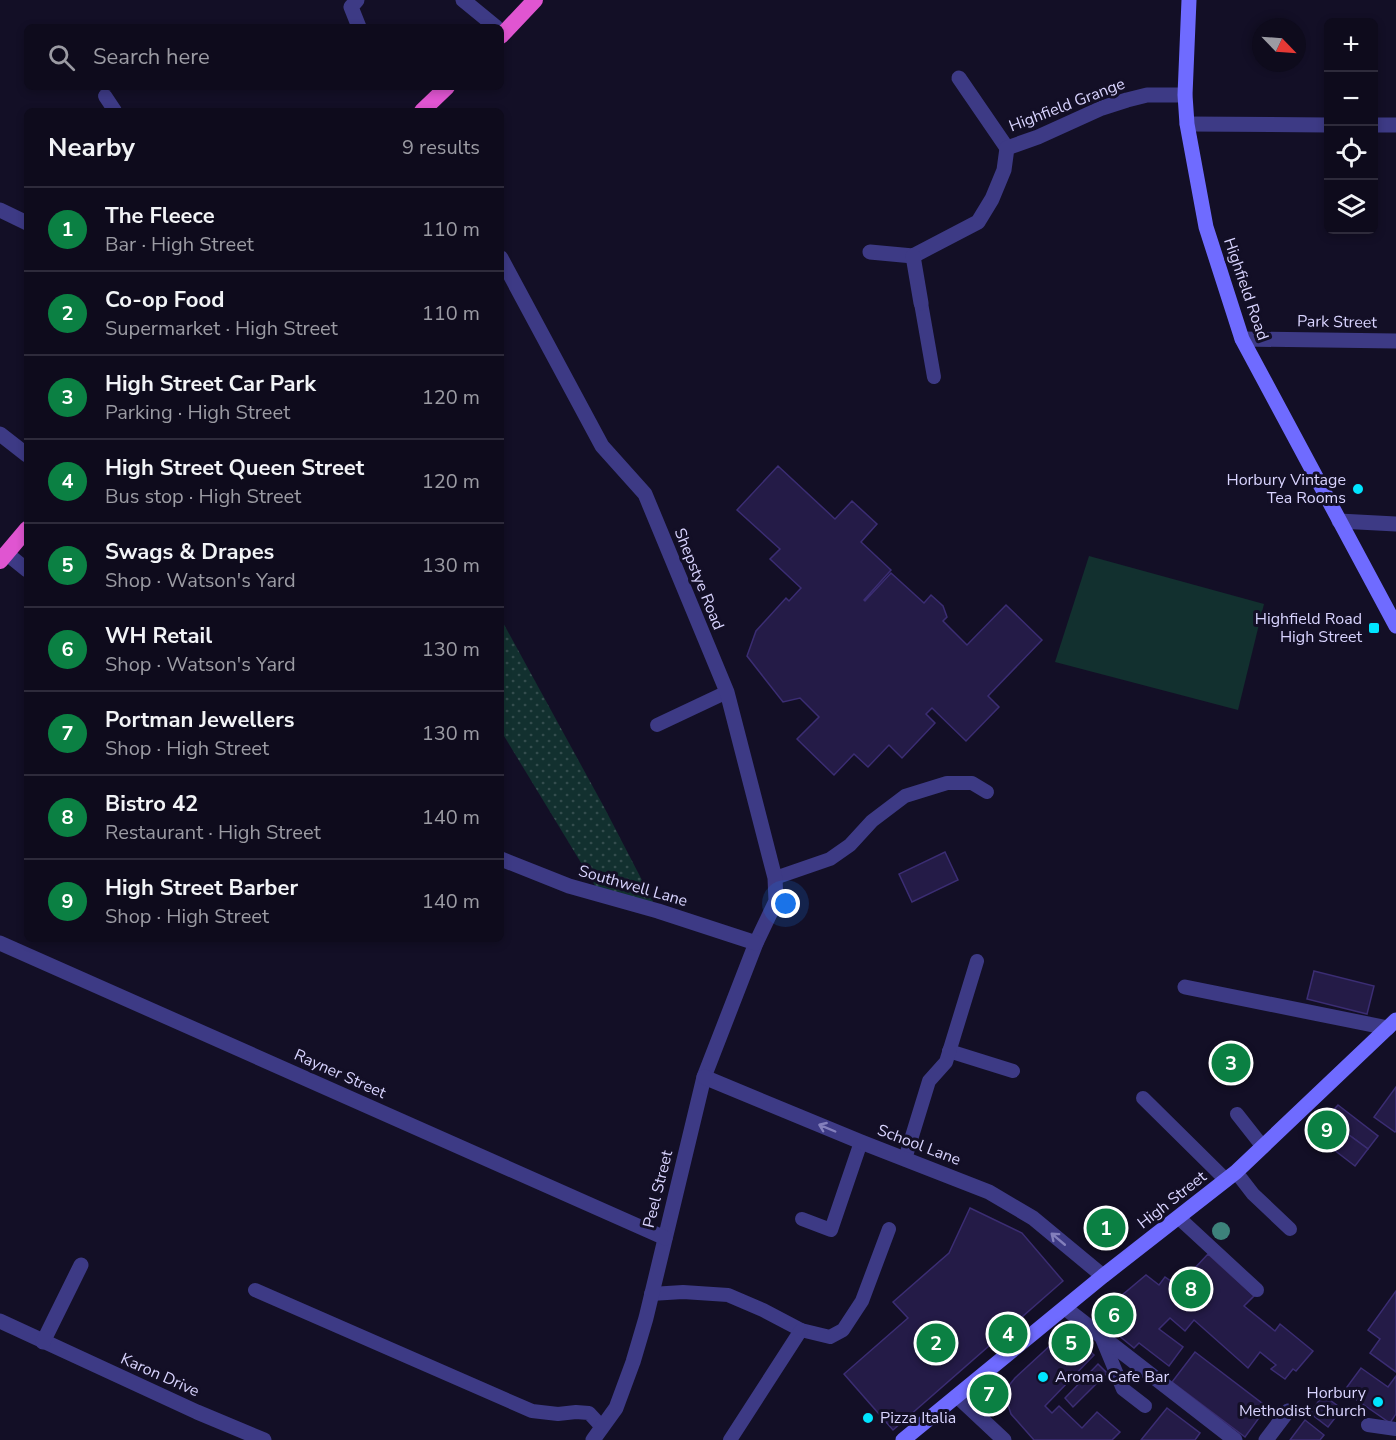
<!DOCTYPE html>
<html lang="en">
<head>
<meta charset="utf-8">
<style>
	body { margin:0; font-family:"Nunito Sans",sans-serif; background:#171425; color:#f1f3f6 }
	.controls { position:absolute; right:18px; top:18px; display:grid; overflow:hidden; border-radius:9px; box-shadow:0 3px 9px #0003 }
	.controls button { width:54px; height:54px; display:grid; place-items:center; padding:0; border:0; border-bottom:2px solid #2e2b3b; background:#0e0b1c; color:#f1f3f6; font:30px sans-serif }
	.compass { position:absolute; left:1252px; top:18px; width:54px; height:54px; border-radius:50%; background:#0e0b1c; box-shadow:0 3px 9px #0003; rotate:115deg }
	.you { position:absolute; left:786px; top:904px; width:21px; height:21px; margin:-15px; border:4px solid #fff; border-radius:50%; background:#1a73e8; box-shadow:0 0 0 9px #1a73e833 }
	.badge { display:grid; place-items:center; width:39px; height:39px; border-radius:50%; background:#0b8043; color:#fff; font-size:20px; font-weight:700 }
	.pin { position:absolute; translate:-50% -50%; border:3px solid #fff; box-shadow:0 2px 6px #0006 }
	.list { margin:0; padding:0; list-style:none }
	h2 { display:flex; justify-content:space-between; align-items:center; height:78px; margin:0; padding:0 24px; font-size:26px }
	h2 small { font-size:20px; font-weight:400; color:#9b9ba3 }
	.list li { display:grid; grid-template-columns:39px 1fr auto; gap:18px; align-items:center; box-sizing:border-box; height:84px; padding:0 24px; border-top:2px solid #2e2b3b }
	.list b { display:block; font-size:22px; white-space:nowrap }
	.list p { margin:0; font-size:20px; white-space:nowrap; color:#9b9ba3 }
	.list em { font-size:20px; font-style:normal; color:#9b9ba3 }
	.icon { flex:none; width:33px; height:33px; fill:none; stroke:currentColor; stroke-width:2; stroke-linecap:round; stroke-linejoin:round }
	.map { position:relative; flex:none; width:1396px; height:1440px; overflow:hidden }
	.search { position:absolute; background:#0e0b1c; box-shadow:0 3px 9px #0003; left:24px; top:24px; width:480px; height:66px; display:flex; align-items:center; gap:15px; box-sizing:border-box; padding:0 21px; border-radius:9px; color:#9b9ba3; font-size:22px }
	.panel { position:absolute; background:#0e0b1c; box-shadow:0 3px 9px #0003; left:24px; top:108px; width:480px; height:834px; border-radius:9px }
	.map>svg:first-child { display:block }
</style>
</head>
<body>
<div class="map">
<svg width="1396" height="1440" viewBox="0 0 1396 1440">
	<defs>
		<pattern id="garden-dots" width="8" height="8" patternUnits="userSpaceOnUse" patternTransform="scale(1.5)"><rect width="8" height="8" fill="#12302f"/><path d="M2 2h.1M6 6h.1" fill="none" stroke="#344d4e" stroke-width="1.8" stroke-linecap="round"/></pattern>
	</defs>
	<rect width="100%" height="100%" fill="#130f26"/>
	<polygon fill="url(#garden-dots)" points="501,619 604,807 658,911 600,894 501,731"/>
	<polygon fill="#12302f" points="1089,556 1264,604 1238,710 1055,662"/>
	<g fill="#241b47" stroke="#3b2d73" stroke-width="1.5">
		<polygon points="778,466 835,519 852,501 877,524 861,542 891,570 864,600 865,601 891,573 924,603 931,595 943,606 947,617 943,621 967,645 1006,605 1042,640 988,696 999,707 966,741 932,708 926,714 935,723 902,758 889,745 868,767 854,754 834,775 797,739 819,717 800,698 783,702 747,656 756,631 786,598 789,601 801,588 770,559 780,549 737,510"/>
		<polygon points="945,852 958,880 912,902 899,874"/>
		<polygon points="1314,971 1374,986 1367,1014 1307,999"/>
		<polygon points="1396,1087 1396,1131 1395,1132 1374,1117"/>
		<polygon points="1338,1105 1378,1136 1368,1149 1326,1118"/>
		<polygon points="1326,1118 1368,1149 1355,1166 1312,1133"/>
		<polygon points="970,1208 1022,1233 1063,1281 893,1430 844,1374 908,1318 893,1302 949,1253"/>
		<polygon points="1208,1254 1254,1296 1244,1306 1275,1331 1280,1324 1313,1351 1296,1371 1293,1369 1285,1379 1271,1369 1276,1365 1260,1352 1248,1368 1194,1320 1185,1331 1170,1318 1159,1329 1183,1347 1169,1366 1139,1343 1134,1348 1096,1317 1146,1275 1159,1285 1165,1277 1178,1286"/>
		<polygon points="1396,1291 1396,1372 1370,1353 1380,1339 1368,1330"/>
		<polygon points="1067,1330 1094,1355 1045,1406 1052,1413 1059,1406 1082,1428 1097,1412 1120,1432 1112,1440 1034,1440 1011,1414 1006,1399 1006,1389 1015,1378"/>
		<polygon points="1195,1352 1267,1407 1245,1437 1172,1382"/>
		<polygon points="1098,1364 1107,1373 1073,1407 1065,1398"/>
		<polygon points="1361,1368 1388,1387 1396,1376 1396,1414 1390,1423 1344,1391"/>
		<polygon points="1323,1395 1342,1409 1328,1427 1310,1413"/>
		<polygon points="1167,1408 1200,1433 1195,1440 1141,1440"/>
		<polygon points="1305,1420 1324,1435 1320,1440 1290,1440"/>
	</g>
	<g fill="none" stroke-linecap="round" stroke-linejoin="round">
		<g stroke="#3d3a85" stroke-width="14">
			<polyline points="105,96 115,111"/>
			<polyline points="921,303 934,377"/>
			<polyline points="657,725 727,692"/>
			<polyline points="775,878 830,859 850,845 872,821 905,796 947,783 972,783 987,792"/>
			<polyline points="949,1051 1013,1071"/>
			<polyline points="1143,1098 1226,1180"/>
			<polyline points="1237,1114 1263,1147"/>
			<polyline points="905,1159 929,1081 946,1062 977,961"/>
			<polyline points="1236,1172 1253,1194 1290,1229"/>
			<polyline points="1179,1218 1257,1290"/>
			<polyline points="802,1219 831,1230 861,1142"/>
			<polyline points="255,1290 532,1411 558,1414 576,1412 589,1413 602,1427"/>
			<polyline points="651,1294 683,1292 728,1295 763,1310 801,1330 830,1337 843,1330 862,1301 889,1229"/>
			<polyline points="1101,1336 1123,1389 1145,1406"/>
			<polyline points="1368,1425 1396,1429"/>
			<polyline points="730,1440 801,1330"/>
		</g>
		<g stroke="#3d3a85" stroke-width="15">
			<polyline points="357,0 351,7 359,27"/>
			<polyline points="463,0 496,27"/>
			<polyline points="959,78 1007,148"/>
			<polyline points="1187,124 1328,125"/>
			<polyline points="1374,125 1396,125"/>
			<polyline points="0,210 27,223"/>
			<polyline points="870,252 913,256 978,222 992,199 1004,170 1007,148 1038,137 1102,108 1127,100 1147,95 1185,95"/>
			<polyline points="913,256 921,303"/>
			<polyline points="501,258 602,446 645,494 727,692 775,878 776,901 756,943 704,1077 646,1318 633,1362 616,1408 593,1440"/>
			<polyline points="1242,339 1396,341"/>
			<polyline points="0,434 27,455"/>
			<polyline points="1339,521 1396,524"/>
			<polyline points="6,553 27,570"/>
			<polyline points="501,859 569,886 658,911 756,943"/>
			<polyline points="0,943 665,1238"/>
			<polyline points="1185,987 1388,1028"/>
			<polyline points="704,1077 861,1142 989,1192 1033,1218 1103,1276"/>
			<polyline points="1065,1308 1235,1440"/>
			<polyline points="0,1321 197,1412 264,1440"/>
			<polyline points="43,1342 81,1265"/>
			<polyline points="1266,1440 1288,1411"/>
		</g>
		<polyline stroke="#3d3a85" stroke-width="15" points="957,1396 1004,1440"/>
		<g stroke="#6f6bff" stroke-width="15">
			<polyline points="1189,0 1185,95 1187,124 1206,227 1242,339 1396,626"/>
			<polyline points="903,1440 1103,1276 1236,1172 1396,1020"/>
		</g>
		<g stroke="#e055d1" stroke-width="16">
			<polyline points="501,36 535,0"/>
			<polyline points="422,111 447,87"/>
			<polyline points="0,561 27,529"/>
		</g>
	</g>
	<circle fill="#3d827b" cx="1221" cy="1231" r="9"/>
	<defs><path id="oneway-shaft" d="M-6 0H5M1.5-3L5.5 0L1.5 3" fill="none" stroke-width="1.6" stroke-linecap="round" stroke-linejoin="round" transform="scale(1.5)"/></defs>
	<g stroke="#837fbc">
		<use href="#oneway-shaft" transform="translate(827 1128) rotate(-157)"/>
		<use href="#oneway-shaft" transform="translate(1058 1239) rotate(-140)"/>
	</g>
	<g fill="#00e5ff" stroke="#130f26" stroke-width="2">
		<circle cx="1358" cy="489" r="6"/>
		<rect x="1368" y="622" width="12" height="12" rx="3"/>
		<circle cx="1043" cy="1377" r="6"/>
		<circle cx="1378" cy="1402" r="6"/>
		<circle cx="868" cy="1418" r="6"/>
	</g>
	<g text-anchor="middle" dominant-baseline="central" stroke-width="6" stroke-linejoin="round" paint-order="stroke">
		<g font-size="16" fill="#d9d4ff" stroke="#130f26">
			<text transform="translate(1067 105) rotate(-21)">Highfield Grange</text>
			<text transform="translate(1246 289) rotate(71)">Highfield Road</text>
			<text transform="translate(1337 322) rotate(1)">Park Street</text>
			<text transform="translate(699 579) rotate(68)">Shepstye Road</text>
			<text transform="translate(633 886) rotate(16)">Southwell Lane</text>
			<text transform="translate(340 1074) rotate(24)">Rayner Street</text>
			<text transform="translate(919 1145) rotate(21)">School Lane</text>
			<text transform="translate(658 1189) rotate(-76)">Peel Street</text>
			<text transform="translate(1172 1200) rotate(-38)">High Street</text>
			<text transform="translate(160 1375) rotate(24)">Karon Drive</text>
		</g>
		<g font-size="16" fill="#d9d4ff" stroke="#130f26" text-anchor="end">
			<text x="1346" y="480">Horbury Vintage<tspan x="1346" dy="18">Tea Rooms</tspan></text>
			<text x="1362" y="619">Highfield Road<tspan x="1362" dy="18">High Street</tspan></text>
			<text x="1055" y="1377" text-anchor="start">Aroma Cafe Bar</text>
			<text x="1366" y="1393">Horbury<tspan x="1366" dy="18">Methodist Church</tspan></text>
			<text x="880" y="1418" text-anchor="start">Pizza Italia</text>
		</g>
	</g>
</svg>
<div class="controls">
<button>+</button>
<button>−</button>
<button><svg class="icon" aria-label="locate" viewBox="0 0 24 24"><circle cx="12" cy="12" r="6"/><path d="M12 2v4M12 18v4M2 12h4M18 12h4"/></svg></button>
<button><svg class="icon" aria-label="layers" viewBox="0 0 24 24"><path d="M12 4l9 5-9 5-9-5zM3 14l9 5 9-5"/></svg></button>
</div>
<svg class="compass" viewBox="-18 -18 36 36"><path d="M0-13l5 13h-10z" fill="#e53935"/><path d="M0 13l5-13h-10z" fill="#9b9ba3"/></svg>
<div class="you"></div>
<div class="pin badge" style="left:1106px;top:1228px">1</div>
<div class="pin badge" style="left:936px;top:1343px">2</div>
<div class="pin badge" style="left:1231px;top:1063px">3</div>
<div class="pin badge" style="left:1008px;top:1334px">4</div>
<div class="pin badge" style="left:1071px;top:1343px">5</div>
<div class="pin badge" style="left:1114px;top:1315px">6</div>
<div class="pin badge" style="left:989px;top:1394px">7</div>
<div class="pin badge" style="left:1191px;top:1289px">8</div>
<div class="pin badge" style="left:1327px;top:1130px">9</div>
<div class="search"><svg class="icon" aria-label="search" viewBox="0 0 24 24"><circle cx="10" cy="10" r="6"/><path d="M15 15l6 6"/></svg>Search here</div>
<section class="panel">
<h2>Nearby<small>9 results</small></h2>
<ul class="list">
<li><span class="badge">1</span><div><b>The Fleece</b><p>Bar · High Street</p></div><em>110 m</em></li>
<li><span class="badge">2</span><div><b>Co-op Food</b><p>Supermarket · High Street</p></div><em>110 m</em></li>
<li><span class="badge">3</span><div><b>High Street Car Park</b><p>Parking · High Street</p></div><em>120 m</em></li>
<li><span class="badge">4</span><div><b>High Street Queen Street</b><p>Bus stop · High Street</p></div><em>120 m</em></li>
<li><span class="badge">5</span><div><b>Swags &amp; Drapes</b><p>Shop · Watson's Yard</p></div><em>130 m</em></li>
<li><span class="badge">6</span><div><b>WH Retail</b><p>Shop · Watson's Yard</p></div><em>130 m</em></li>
<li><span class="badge">7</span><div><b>Portman Jewellers</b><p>Shop · High Street</p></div><em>130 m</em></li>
<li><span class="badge">8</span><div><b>Bistro 42</b><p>Restaurant · High Street</p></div><em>140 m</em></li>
<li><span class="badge">9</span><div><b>High Street Barber</b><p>Shop · High Street</p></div><em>140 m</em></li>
</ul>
</section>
</div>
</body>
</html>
